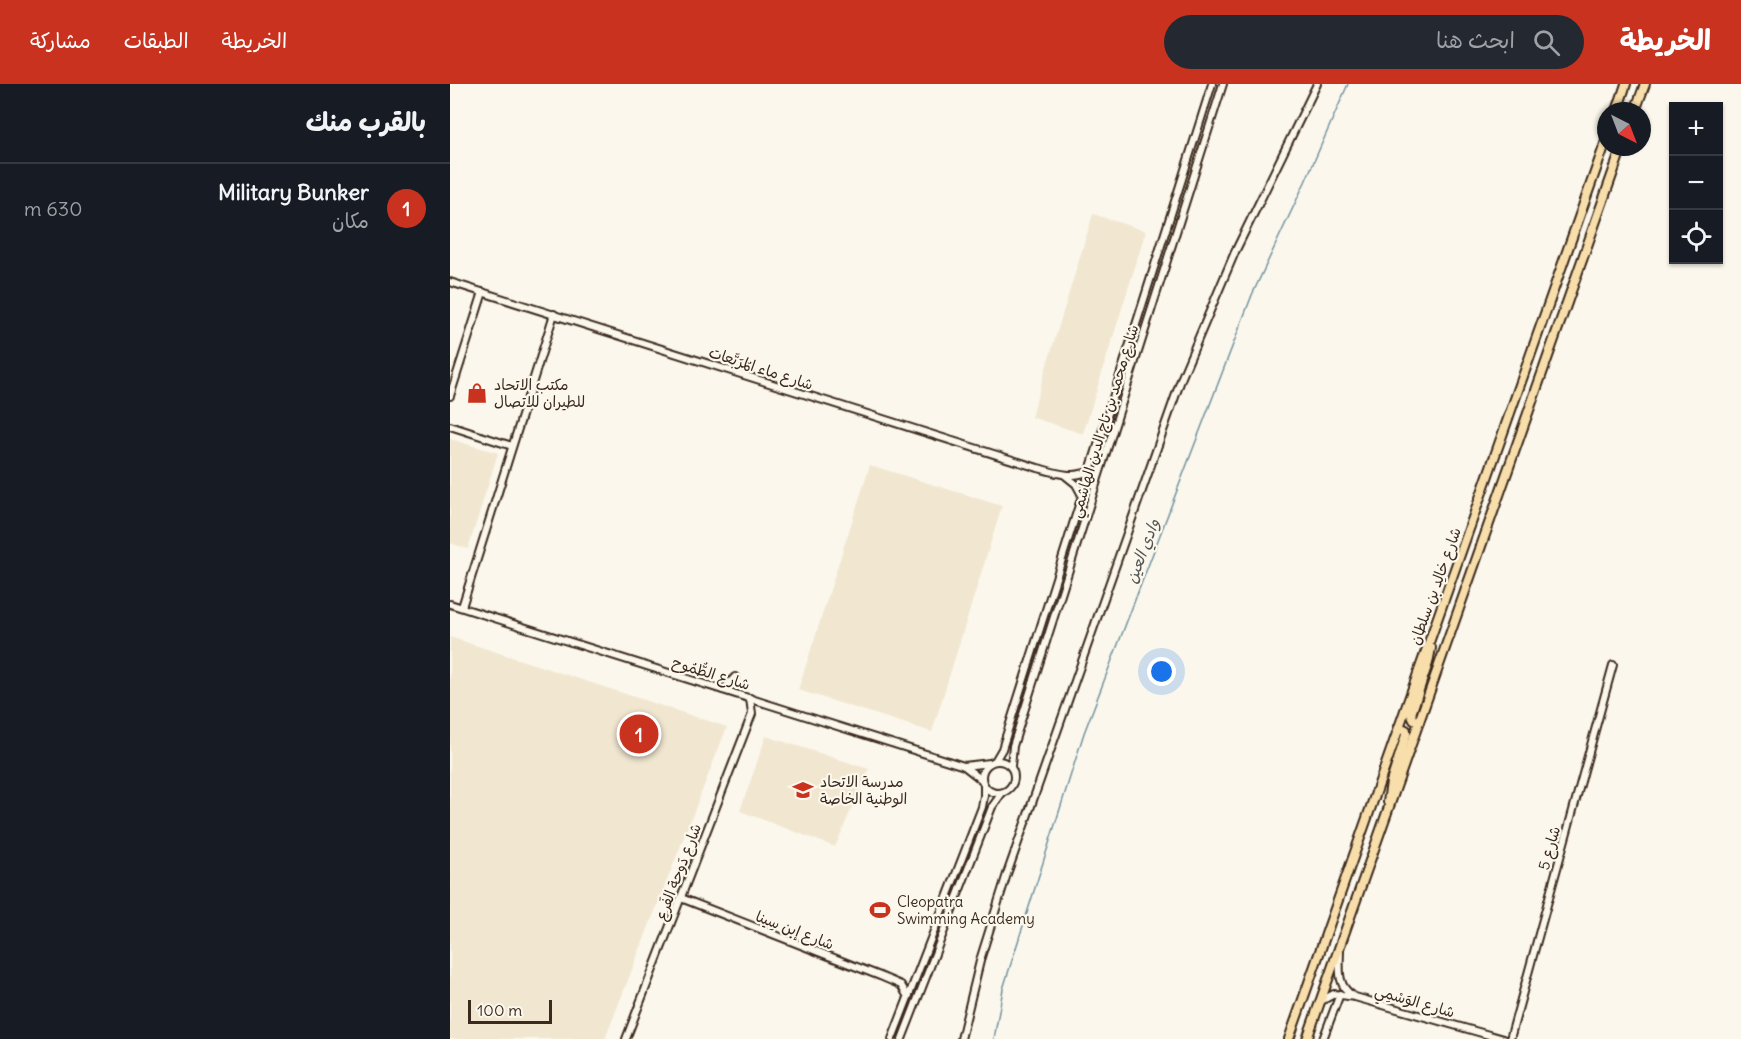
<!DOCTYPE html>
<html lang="ar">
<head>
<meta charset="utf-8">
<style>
	body { margin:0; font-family:Delius,"Playpen Sans Arabic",sans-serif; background:#242831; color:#f1f3f6; direction:rtl }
	.controls { position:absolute; right:18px; top:18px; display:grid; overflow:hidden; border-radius:0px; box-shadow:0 2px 4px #0004 }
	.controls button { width:54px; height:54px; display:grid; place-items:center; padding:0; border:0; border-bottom:2px solid #363941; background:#171b24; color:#f1f3f6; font:30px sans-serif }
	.compass { position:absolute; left:1147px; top:18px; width:54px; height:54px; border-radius:50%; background:#171b24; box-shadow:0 2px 4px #0004; rotate:138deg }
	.scale { position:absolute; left:18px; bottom:15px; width:84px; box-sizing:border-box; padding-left:6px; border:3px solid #3b2a1e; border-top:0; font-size:16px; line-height:21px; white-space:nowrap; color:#3b2a1e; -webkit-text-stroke:4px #fbf7ec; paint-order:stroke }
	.you { position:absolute; left:712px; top:588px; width:21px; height:21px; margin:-15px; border:4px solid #fff; border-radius:50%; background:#1a73e8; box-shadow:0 0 0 9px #1a73e833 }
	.badge { display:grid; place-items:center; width:39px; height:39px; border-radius:50%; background:#c8321e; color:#fff; font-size:20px; font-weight:700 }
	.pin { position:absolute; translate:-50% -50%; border:3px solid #fff; box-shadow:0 2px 6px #0006 }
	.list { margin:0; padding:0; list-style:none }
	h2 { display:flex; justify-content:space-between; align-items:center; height:78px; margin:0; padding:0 24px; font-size:26px }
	h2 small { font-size:20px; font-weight:400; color:#9ea1a6 }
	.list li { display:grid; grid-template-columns:39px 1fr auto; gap:18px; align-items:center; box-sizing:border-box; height:90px; padding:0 24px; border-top:2px solid #363941 }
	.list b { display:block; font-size:22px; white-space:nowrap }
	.list p { margin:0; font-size:20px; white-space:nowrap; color:#9ea1a6 }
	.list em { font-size:20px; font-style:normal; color:#9ea1a6 }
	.icon { flex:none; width:33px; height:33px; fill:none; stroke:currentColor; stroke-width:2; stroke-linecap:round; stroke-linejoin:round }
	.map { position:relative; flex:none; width:1291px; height:955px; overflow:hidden; direction:ltr }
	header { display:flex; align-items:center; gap:36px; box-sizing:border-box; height:84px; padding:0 30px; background:#c8321e; color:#fff }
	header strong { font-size:28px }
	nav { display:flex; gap:33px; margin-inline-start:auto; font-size:21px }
	.search { width:420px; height:54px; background:#242831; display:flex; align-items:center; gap:15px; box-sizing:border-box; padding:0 21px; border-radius:33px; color:#9ea1a6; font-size:22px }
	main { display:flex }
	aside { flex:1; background:#171b24 }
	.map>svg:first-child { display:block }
</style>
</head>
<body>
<header>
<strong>الخريطة</strong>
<div class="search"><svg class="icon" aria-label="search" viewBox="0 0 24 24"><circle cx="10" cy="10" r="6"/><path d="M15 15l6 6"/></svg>ابحث هنا</div>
<nav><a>الخريطة</a><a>الطبقات</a><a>مشاركة</a></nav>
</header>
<main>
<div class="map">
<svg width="1291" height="955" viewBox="0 0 1291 955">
	<rect width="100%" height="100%" fill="#fbf7ec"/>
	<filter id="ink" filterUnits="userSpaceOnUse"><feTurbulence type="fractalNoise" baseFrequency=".0167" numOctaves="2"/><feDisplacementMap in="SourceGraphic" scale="12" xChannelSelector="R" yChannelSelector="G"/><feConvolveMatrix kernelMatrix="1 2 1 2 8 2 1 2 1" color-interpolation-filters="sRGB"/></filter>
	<g filter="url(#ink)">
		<g fill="#f1e7d1">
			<polygon points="643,130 696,147 633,350 581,333"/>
			<polygon points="0,355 48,369 18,465 0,459"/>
			<polygon points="420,381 552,422 482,648 348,606"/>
			<polygon points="0,553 277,643 155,955 0,955"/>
			<polygon points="316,652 419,685 385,763 290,727"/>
		</g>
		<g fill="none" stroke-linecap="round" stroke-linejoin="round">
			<polyline stroke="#7293a1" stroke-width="1.5" points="544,955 553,905 634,649 802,211 855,98 898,0"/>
			<g stroke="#3b2a1e" stroke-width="10">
				<g id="minor">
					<path d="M0,198L588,384C606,389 622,395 640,387"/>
					<polyline points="0,312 33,208"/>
					<polyline points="0,342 62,362"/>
					<polyline points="616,392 626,400 632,411"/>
					<polyline points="0,520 514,682 532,696"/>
					<polyline points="12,523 104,230"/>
					<polyline points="273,606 285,593"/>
					<circle cx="548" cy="693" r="16"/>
					<polyline points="545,677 552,665 762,0"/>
					<polyline points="514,682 540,679"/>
					<polyline points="561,682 563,662 773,0"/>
					<polyline points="231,814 430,892 451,901 458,913"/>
					<path d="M890,865C890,882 886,901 902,911"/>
					<polyline points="871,917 884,910 905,913 1053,955"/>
					<polyline points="176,955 302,630 300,614"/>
					<polyline points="442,955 532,723 534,712 534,701"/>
					<polyline points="452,955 542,723 552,709"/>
					<polyline points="511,955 531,873 557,790 732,293 785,168 867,0"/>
					<polyline points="873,955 890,910"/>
					<polyline points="1060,955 1163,581"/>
				</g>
			</g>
			<g stroke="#3b2a1e" stroke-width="12">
				<g id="major">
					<polyline points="1167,27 1176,0"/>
					<polyline points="1185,27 1195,0"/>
					<polyline points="969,638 964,636 961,630 978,579 981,564"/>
					<polyline points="938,718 941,698 956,651 956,646 949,643"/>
					<polyline points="839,955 1156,57"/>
					<polyline points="857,955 1172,63"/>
				</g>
			</g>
			<use href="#minor" stroke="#fbf7ec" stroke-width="6"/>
			<use href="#major" stroke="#f8deab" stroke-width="8"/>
		</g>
	</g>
	<defs>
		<g id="shop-bare" transform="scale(1.62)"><path d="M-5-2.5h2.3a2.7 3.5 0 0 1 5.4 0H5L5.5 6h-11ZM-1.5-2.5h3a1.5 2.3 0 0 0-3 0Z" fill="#c8321e" stroke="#fbf7ec" stroke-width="2.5" paint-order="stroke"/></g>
		<g id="school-bare" transform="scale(1.62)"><path d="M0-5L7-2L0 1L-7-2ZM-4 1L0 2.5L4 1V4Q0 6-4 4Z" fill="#c8321e" stroke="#fbf7ec" stroke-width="2.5" paint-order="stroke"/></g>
		<g id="stadium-bare" transform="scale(1.62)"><path d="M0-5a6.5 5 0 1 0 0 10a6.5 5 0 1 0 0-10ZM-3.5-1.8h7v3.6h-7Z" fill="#c8321e" stroke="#fbf7ec" stroke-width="2.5" paint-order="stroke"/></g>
	</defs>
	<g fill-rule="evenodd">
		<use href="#shop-bare" x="27" y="309"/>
		<use href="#school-bare" x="353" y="706"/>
		<use href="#stadium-bare" x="430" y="826"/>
	</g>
	<g text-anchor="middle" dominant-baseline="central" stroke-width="4.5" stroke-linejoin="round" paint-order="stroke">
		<g font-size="15" fill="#3b2a1e" stroke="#fbf7ec">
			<text transform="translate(311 284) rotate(18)">شارع ماء المُرَبَّعات</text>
			<text transform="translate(654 337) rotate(-73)">شارع محمد بن تاج الدين الهاشمي</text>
			<text transform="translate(985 502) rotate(-70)">شارع خالِد بن سلطان</text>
			<text transform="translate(261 589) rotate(17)">شارع الطُّمُوح</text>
			<text transform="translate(1099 764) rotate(-74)">شارع 5</text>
			<text transform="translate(228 788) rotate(-69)">شارع دَوحة الفَرع</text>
			<text transform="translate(345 846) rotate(21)">شارع إبن سِينا</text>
			<text transform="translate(965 917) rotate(16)">شارع الوَسْمِي</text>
		</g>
		<g font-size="15" fill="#3b2a1e" stroke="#fbf7ec" text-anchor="start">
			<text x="44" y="300">مكتب الاتحاد<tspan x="44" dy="17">للطيران للاتصال</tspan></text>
			<text x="370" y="697">مدرسة الاتحاد<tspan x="370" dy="17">الوطنية الخاصة</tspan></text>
			<text x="447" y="817">Cleopatra<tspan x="447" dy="17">Swimming Academy</tspan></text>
		</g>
		<g font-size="16" font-style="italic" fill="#525654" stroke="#fbf7ec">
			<text transform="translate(692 467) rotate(-69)">وادي العين</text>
		</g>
	</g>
</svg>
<div class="controls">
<button>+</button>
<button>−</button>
<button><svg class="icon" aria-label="locate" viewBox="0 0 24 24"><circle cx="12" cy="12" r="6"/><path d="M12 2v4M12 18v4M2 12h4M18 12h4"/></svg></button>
</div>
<svg class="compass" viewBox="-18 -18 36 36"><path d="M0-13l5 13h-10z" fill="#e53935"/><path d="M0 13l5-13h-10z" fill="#9ea1a6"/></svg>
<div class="scale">100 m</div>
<div class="you"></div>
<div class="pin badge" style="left:189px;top:650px">1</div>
</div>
<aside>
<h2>بالقرب منك<small></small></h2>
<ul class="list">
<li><span class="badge">1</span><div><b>Military Bunker</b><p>مكان</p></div><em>630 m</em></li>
</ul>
</aside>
</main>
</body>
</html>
